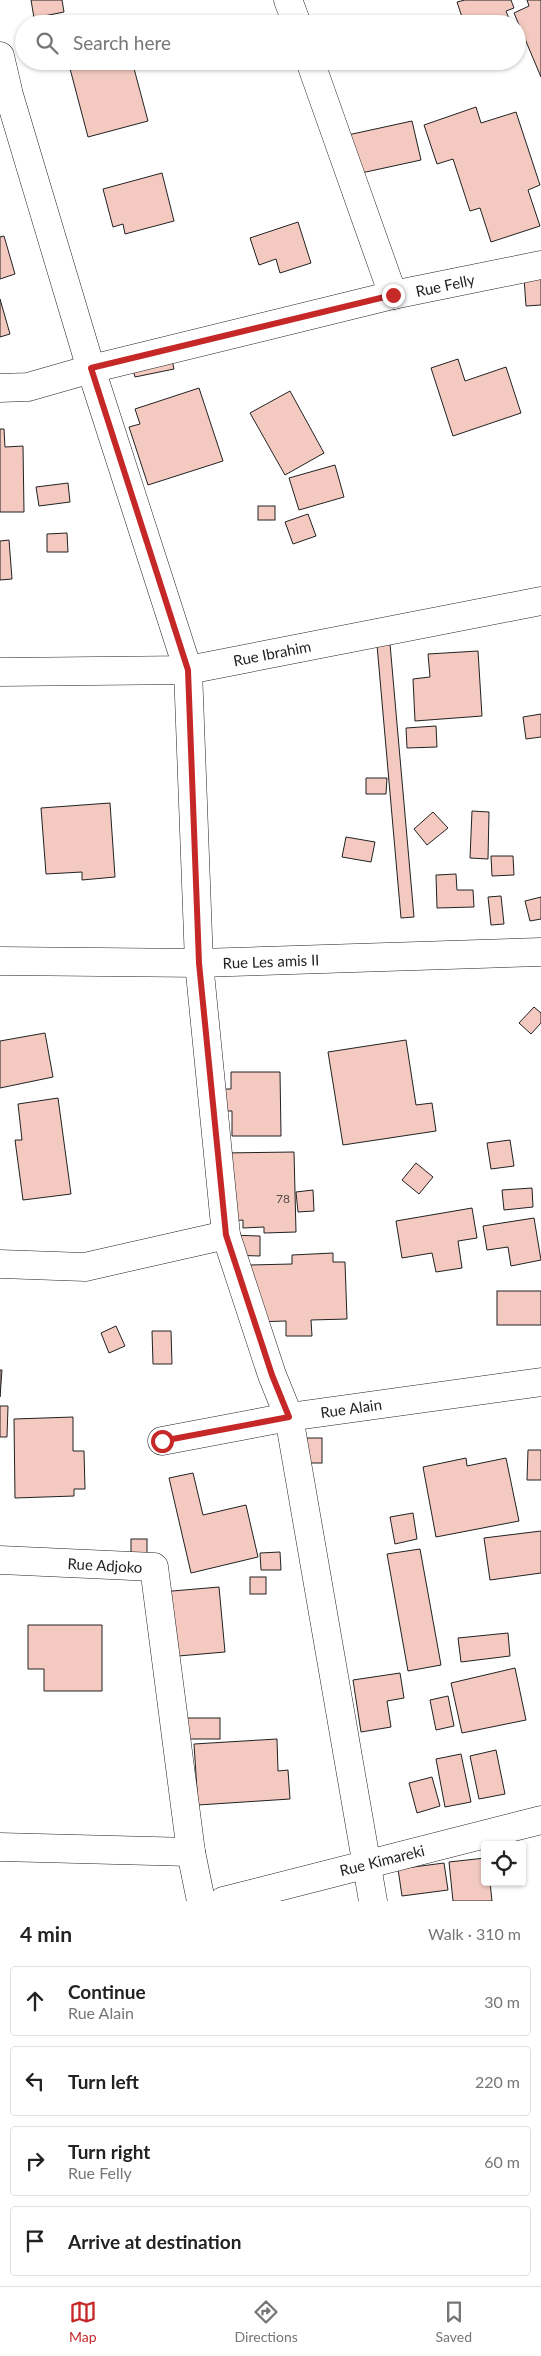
<!DOCTYPE html>
<html lang="en">
<head>
<meta charset="utf-8">
<style>
	body { margin:0; font-family:Lato,sans-serif; background:#f6f6f6; color:#222 }
	.controls { position:absolute; right:15px; bottom:15px; display:grid; overflow:hidden; border-radius:5px; box-shadow:0 1px 4px #0004 }
	.controls button { width:45px; height:45px; display:grid; place-items:center; padding:0; border:0; border-bottom:1px solid #e0e0e0; background:#fff; color:#222; font:25px sans-serif }
	.stop { position:absolute; width:15px; height:15px; margin:-11px; border:4px solid #c62828; border-radius:50%; background:#fff }
	.stop.end { background:#c62828; border-color:#fff; box-shadow:0 1px 5px #0008 }
	.list { margin:0; padding:0; list-style:none }
	h2 { display:flex; justify-content:space-between; align-items:center; height:65px; margin:0; padding:0 20px; font-size:21px }
	h2 small { font-size:16px; font-weight:400; color:#767676 }
	.list li { display:grid; grid-template-columns:32px 1fr auto; gap:15px; align-items:center; box-sizing:border-box; height:70px; margin:0 10px 10px; padding:0 10px; border:1px solid #e0e0e0; border-radius:5px }
	.list b { display:block; font-size:19px; white-space:nowrap }
	.list p { margin:0; font-size:16px; white-space:nowrap; color:#767676 }
	.list em { font-size:16px; font-style:normal; color:#767676 }
	.icon { flex:none; width:28px; height:28px; fill:none; stroke:currentColor; stroke-width:2; stroke-linecap:round; stroke-linejoin:round }
	.map { position:relative; flex:none; width:541px; height:1901px; overflow:hidden }
	.search { position:absolute; background:#fff; box-shadow:0 1px 4px #0004; left:15px; right:15px; top:15px; height:55px; display:flex; align-items:center; gap:12px; box-sizing:border-box; padding:0 18px; border-radius:28px; color:#767676; font-size:19px }
	.sheet { height:385px; background:#fff }
	nav { display:flex; justify-content:space-around; align-items:center; box-sizing:border-box; height:70px; border-top:1px solid #e0e0e0; background:#fff; font-size:14px; color:#767676 }
	nav a { display:grid; justify-items:center; gap:2px }
	nav .on { color:#c62828 }
	.map>svg:first-child { display:block }
</style>
</head>
<body>
<div class="map">
<svg width="541" height="1901" viewBox="0 0 541 1901">
	<rect width="100%" height="100%" fill="#fff"/>
	<g fill="#f3c9c0" stroke="#222">
		<polygon points="31,0 62,0 64,12 34,18"/>
		<polygon points="465,0 511,0 514,8 506,11 510,21 502,24 478,24 477,19 464,23 457,2"/>
		<polygon points="527,0 541,0 541,77 514,13 529,6"/>
		<polygon points="68,61 132,61 148,121 88,137"/>
		<polygon points="476,107 481,123 516,112 540,185 528,190 540,226 491,242 480,208 470,211 453,159 437,164 424,125"/>
		<polygon points="412,121 421,160 343,177 334,138"/>
		<polygon points="162,173 174,221 125,234 123,224 113,227 103,189"/>
		<polygon points="298,222 311,263 280,273 276,259 259,265 250,238"/>
		<polygon points="4,236 15,274 0,279 0,237"/>
		<polygon points="541,277 541,305 526,306 524,278"/>
		<polygon points="0,299 10,334 0,337"/>
		<polygon points="170,350 174,369 135,377 130,359"/>
		<polygon points="458,359 465,381 506,367 521,413 453,436 431,368"/>
		<polygon points="199,388 223,461 148,485 129,427 140,424 135,409"/>
		<polygon points="290,391 324,453 285,475 250,413"/>
		<polygon points="0,429 4,429 5,447 23,446 24,512 0,512"/>
		<polygon points="335,465 344,497 299,510 289,478"/>
		<polygon points="68,483 70,502 39,506 36,487"/>
		<rect x="258" y="506" width="17" height="14"/>
		<polygon points="308,514 316,536 293,544 285,522"/>
		<polygon points="67,533 68,552 47,552 47,534"/>
		<polygon points="9,540 12,579 0,580 0,541"/>
		<polygon points="390,644 414,917 401,918 377,645"/>
		<polygon points="478,651 482,716 415,721 413,679 430,677 428,654"/>
		<polygon points="541,714 541,737 526,739 523,717"/>
		<polygon points="436,726 437,747 407,748 406,728"/>
		<polygon points="366,778 387,778 386,794 366,794"/>
		<polygon points="110,803 115,877 82,880 82,872 46,874 41,808"/>
		<polygon points="472,811 489,812 488,859 470,858"/>
		<polygon points="433,812 448,828 427,845 414,829"/>
		<polygon points="346,837 375,842 371,862 342,857"/>
		<polygon points="491,856 513,856 514,875 492,876"/>
		<polygon points="456,874 457,890 473,890 474,907 437,908 436,875"/>
		<polygon points="501,896 504,924 491,925 488,897"/>
		<polygon points="541,897 541,919 530,921 525,901"/>
		<polygon points="534,1007 541,1013 541,1023 531,1034 519,1023"/>
		<polygon points="45,1033 53,1077 0,1088 0,1041"/>
		<polygon points="406,1040 416,1105 432,1103 436,1131 343,1145 328,1052"/>
		<polygon points="231,1072 280,1072 281,1136 232,1136 232,1111 220,1111 220,1089 231,1089"/>
		<polygon points="58,1098 71,1194 23,1200 15,1140 22,1140 18,1104"/>
		<polygon points="510,1140 514,1166 491,1169 487,1143"/>
		<polygon points="294,1152 296,1232 264,1233 264,1227 243,1228 243,1220 231,1221 223,1153"/>
		<polygon points="416,1163 433,1177 419,1194 402,1180"/>
		<polygon points="532,1188 533,1207 504,1210 502,1190"/>
		<polygon points="313,1190 314,1211 298,1212 296,1192"/>
		<polygon points="472,1208 477,1238 458,1241 462,1268 436,1272 432,1253 402,1258 396,1221"/>
		<polygon points="534,1218 541,1260 511,1266 508,1247 487,1250 483,1226"/>
		<polygon points="228,1235 260,1236 260,1256 227,1255"/>
		<polygon points="333,1253 333,1262 345,1262 347,1319 311,1320 312,1336 286,1336 286,1321 253,1322 250,1265 292,1264 292,1255"/>
		<rect x="497" y="1291" width="44" height="34"/>
		<polygon points="116,1326 125,1346 109,1353 101,1333"/>
		<polygon points="152,1331 171,1331 172,1364 153,1364"/>
		<polygon points="0,1370 2,1370 0,1397"/>
		<polygon points="0,1406 8,1406 7,1437 0,1437"/>
		<polygon points="73,1417 73,1451 84,1451 85,1489 74,1489 74,1496 15,1498 14,1419"/>
		<rect x="303" y="1438" width="19" height="25"/>
		<polygon points="528,1450 541,1450 541,1480 527,1480"/>
		<polygon points="466,1458 467,1466 506,1458 519,1521 436,1537 423,1467"/>
		<polygon points="193,1473 203,1515 246,1505 258,1557 191,1573 169,1478"/>
		<polygon points="413,1513 417,1539 395,1544 390,1517"/>
		<polygon points="541,1531 541,1573 490,1580 484,1538"/>
		<rect x="131" y="1539" width="16" height="21"/>
		<polygon points="420,1549 441,1665 408,1671 387,1554"/>
		<polygon points="280,1552 281,1570 261,1570 260,1553"/>
		<rect x="250" y="1577" width="16" height="17"/>
		<polygon points="219,1587 225,1652 155,1658 149,1593"/>
		<polygon points="28,1625 102,1625 102,1691 44,1691 44,1669 28,1669"/>
		<polygon points="508,1633 510,1656 461,1662 458,1638"/>
		<polygon points="515,1668 526,1720 462,1733 451,1683"/>
		<polygon points="400,1673 404,1698 387,1701 391,1727 361,1732 353,1680"/>
		<polygon points="448,1696 454,1726 436,1730 430,1700"/>
		<rect x="184" y="1718" width="36" height="21"/>
		<polygon points="277,1739 278,1771 288,1770 290,1799 198,1805 194,1744"/>
		<polygon points="496,1750 505,1794 479,1799 470,1756"/>
		<polygon points="461,1754 471,1802 445,1807 436,1759"/>
		<polygon points="432,1777 440,1806 417,1813 409,1783"/>
		<polygon points="485,1858 485,1882 490,1882 492,1901 453,1901 449,1862"/>
		<polygon points="444,1863 448,1890 402,1896 398,1869"/>
	</g>
	<g fill="none" stroke-linecap="round" stroke-linejoin="round">
		<g stroke="#222" stroke-width="29">
			<g id="minor">
				<polyline points="288,0 297,24"/>
				<polyline points="0,56 9,95 91,369 188,670 199,963 226,1235 272,1375 289,1417 373,1901"/>
				<polyline points="310,61 393,295"/>
				<polyline points="0,388 28,387 91,369 393,295 541,265"/>
				<polyline points="0,672 188,670 541,601"/>
				<polyline points="0,961 199,963 541,952"/>
				<polyline points="0,1264 85,1267 226,1235"/>
				<polyline points="162,1441 289,1417 541,1382"/>
				<polyline points="0,1560 154,1567 191,1852 201,1901"/>
				<polyline points="0,1847 191,1852"/>
				<polyline points="223,1901 541,1820"/>
			</g>
		</g>
		<use href="#minor" stroke="#fff" stroke-width="28"/>
	</g>
	<g fill="none" stroke-linecap="round" stroke-linejoin="round">
		<polyline stroke="#c62828" stroke-width="6" points="162,1441 289,1417 272,1375 226,1235 199,963 188,670 91,368 393,295"/>
	</g>
	<g text-anchor="middle" dominant-baseline="central" stroke-width="4" stroke-linejoin="round" paint-order="stroke">
		<g font-size="12" fill="#564c4a">
			<text x="283" y="1198">78</text>
		</g>
		<g font-size="15" fill="#222" stroke="#fff">
			<text transform="translate(445 285) rotate(-12)">Rue Felly</text>
			<text transform="translate(272 653) rotate(-11)">Rue Ibrahim</text>
			<text transform="translate(271 961) rotate(-2)">Rue Les amis II</text>
			<text transform="translate(351 1408) rotate(-8)">Rue Alain</text>
			<text transform="translate(105 1565) rotate(3)">Rue Adjoko</text>
			<text transform="translate(382 1860) rotate(-14)">Rue Kimareki</text>
		</g>
	</g>
</svg>
<div class="controls">
<button><svg class="icon" aria-label="locate" viewBox="0 0 24 24"><circle cx="12" cy="12" r="6"/><path d="M12 2v4M12 18v4M2 12h4M18 12h4"/></svg></button>
</div>
<div class="stop" style="left:162px;top:1441px"></div>
<div class="stop end" style="left:393px;top:295px"></div>
<div class="search"><svg class="icon" aria-label="search" viewBox="0 0 24 24"><circle cx="10" cy="10" r="6"/><path d="M15 15l6 6"/></svg>Search here</div>
</div>
<section class="sheet">
<h2>4 min<small>Walk · 310 m</small></h2>
<ul class="list">
<li><svg class="icon" aria-label="ahead" viewBox="0 0 24 24"><path d="M12 20V5M6 11l6-6 6 6"/></svg><div><b>Continue</b><p>Rue Alain</p></div><em>30 m</em></li>
<li><svg class="icon" aria-label="left" viewBox="0 0 24 24"><path d="M17 20v-9H6M10 6l-5 5 5 5"/></svg><div><b>Turn left</b></div><em>220 m</em></li>
<li><svg class="icon" aria-label="right" viewBox="0 0 24 24"><path d="M7 20v-9h11M14 6l5 5-5 5"/></svg><div><b>Turn right</b><p>Rue Felly</p></div><em>60 m</em></li>
<li><svg class="icon" aria-label="arrive" viewBox="0 0 24 24"><path d="M6 21V4h12l-3 4 3 4H6"/></svg><div><b>Arrive at destination</b></div></li>
</ul>
</section>
<nav>
<a class="on"><svg class="icon" aria-label="map" viewBox="0 0 24 24"><path d="M3 6l6-2 6 2 6-2v14l-6 2-6-2-6 2zM9 4v14M15 6v14"/></svg>Map</a>
<a><svg class="icon" aria-label="directions" viewBox="0 0 24 24"><path d="M12 3l9 9-9 9-9-9zM9 14v-3h6M13 9l2 2-2 2"/></svg>Directions</a>
<a><svg class="icon" aria-label="saved" viewBox="0 0 24 24"><path d="M7 4h10v16l-5-4-5 4z"/></svg>Saved</a>
</nav>
</body>
</html>
